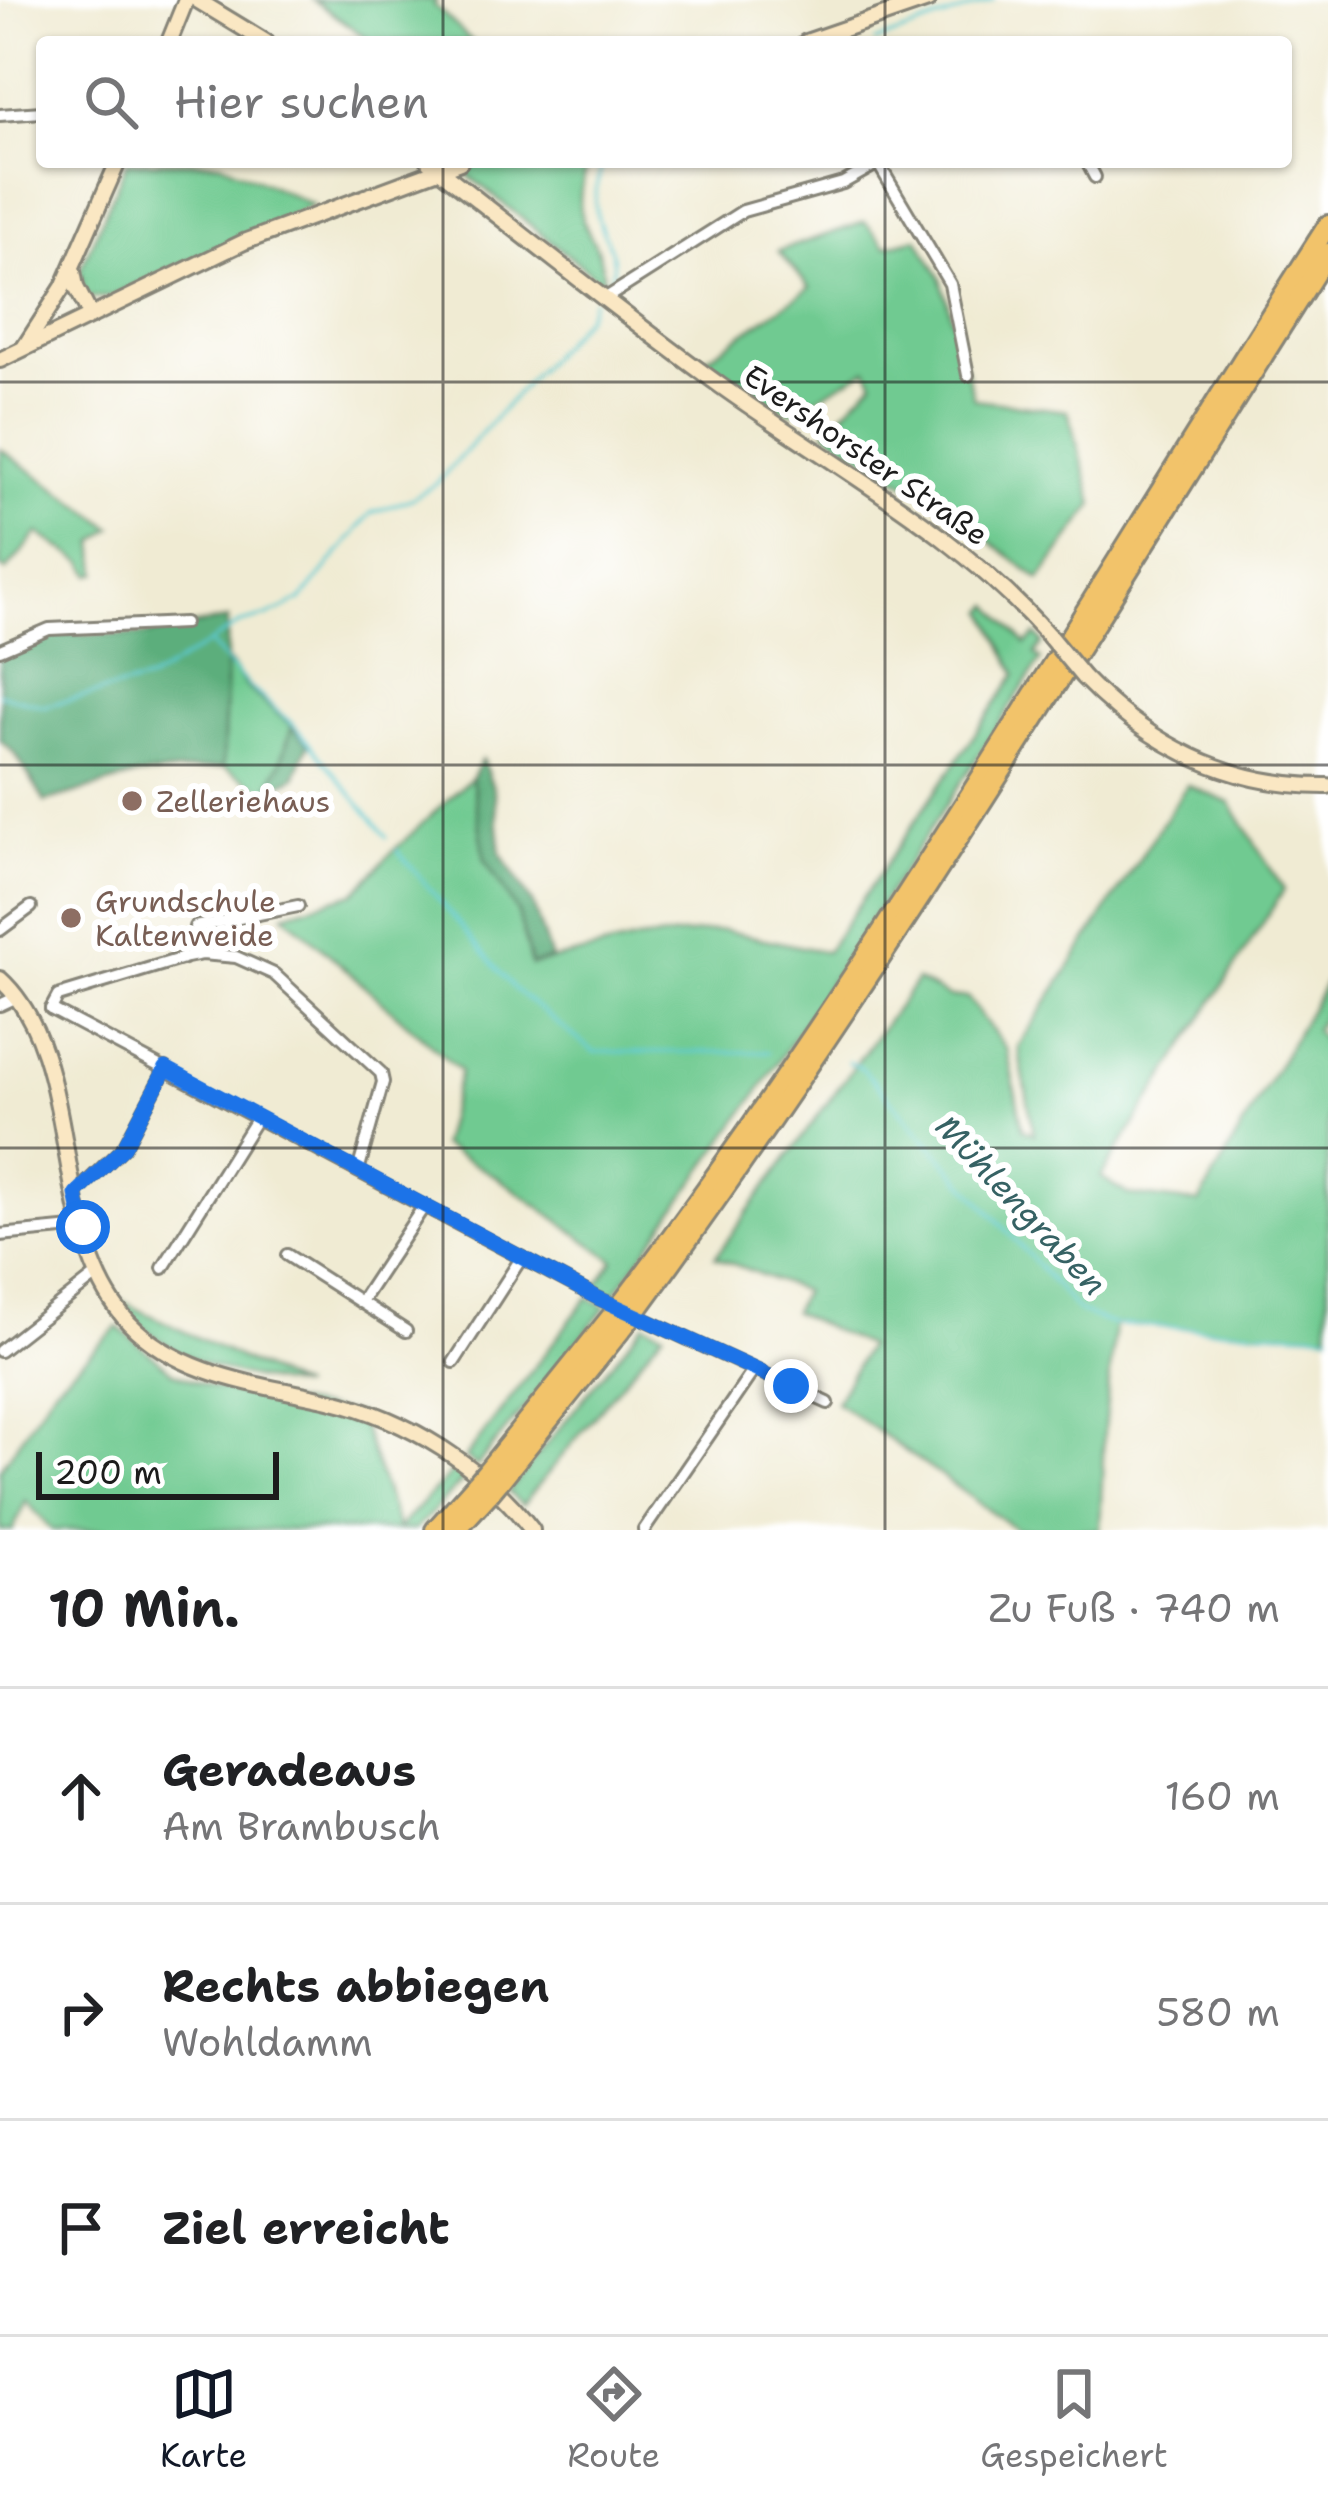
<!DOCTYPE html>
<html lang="de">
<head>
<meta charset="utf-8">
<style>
	body { margin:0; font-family:"Shantell Sans",sans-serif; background:#f2f2f2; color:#202124 }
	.scale { position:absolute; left:36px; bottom:30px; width:243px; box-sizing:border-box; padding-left:12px; border:6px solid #1c1c1c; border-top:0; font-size:33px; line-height:42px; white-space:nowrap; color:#1c1c1c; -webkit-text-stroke:9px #fff; paint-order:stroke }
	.stop { position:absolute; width:36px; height:36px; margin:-27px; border:9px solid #1a73e8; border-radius:50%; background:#fff }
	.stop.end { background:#1a73e8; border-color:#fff; box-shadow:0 3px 12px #0008 }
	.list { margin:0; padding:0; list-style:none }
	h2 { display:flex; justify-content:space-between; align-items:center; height:156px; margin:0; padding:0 48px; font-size:51px }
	h2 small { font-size:39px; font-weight:400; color:#757577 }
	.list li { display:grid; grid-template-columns:78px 1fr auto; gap:36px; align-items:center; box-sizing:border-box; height:216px; padding:0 48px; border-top:3px solid #e0e0e0 }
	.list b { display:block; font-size:45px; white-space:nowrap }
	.list p { margin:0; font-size:39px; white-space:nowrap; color:#757577 }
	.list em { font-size:39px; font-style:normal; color:#757577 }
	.icon { flex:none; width:66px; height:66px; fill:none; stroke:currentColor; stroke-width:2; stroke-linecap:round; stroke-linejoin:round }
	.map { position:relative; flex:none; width:1328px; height:1530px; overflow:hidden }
	.search { position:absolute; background:#fff; box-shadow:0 3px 9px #0004; left:36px; right:36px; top:36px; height:132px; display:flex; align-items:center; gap:30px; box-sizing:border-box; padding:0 42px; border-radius:12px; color:#757577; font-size:45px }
	.sheet { height:804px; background:#fff }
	nav { display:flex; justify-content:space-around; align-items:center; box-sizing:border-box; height:168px; border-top:3px solid #e0e0e0; background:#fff; font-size:33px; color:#757577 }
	nav a { display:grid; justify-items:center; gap:6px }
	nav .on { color:#111827 }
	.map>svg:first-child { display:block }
</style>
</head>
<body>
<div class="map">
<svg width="1328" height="1530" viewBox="0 0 1328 1530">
	<rect width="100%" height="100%" fill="#fff"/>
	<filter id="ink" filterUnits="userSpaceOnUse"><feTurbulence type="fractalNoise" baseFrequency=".00833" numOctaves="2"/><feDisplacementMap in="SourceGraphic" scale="24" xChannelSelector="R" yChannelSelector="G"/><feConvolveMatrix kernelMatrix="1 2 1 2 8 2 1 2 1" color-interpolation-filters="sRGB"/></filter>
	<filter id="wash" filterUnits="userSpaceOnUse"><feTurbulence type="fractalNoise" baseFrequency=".004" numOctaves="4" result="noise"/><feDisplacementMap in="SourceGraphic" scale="48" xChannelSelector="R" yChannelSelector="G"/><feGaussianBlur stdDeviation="2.7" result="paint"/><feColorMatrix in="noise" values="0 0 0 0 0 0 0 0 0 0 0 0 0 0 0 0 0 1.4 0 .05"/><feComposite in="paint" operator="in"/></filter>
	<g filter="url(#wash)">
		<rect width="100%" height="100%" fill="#f0ebd3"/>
		<g fill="#70ca91" stroke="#467356" stroke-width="3">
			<polygon points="313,0 437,0 434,5 473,42 372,42"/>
			<polygon points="127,162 220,162 313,205 110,297 92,298 85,293 80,270"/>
			<path d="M484,162H588C585,174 580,188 580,201C579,232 606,246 603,283L470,177L466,168Z"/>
			<polygon points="865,222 886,246 917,238 941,279 974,399 1068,411 1094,504 1040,580 968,524 825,431 874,381 867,369 790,413 704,360 810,288 778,251"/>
			<polygon points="0,449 113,528 95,542 98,573 91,575 84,563 38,533 6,571 0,567"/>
			<polygon points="991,605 1026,644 1036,635 1043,643 1035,654 1041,660 757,1094 631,1271 610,1300 593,1291 614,1260 497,1177 441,1145 460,1071 284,914 354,893 393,851 472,777 485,860 518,913 531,965 638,940 722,930 826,952 1016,674 986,611"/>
			<polygon points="227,659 248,689 292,726 281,762 267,791 223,767"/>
			<polygon points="1187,785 1230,803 1284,890 1101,1177 1129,1195 1199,1203 1328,978 1328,1008 1315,1030 1328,1048 1328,1334 1115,1325 1104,1430 1100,1530 1017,1530 836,1402 867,1346 793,1312 803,1291 715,1257 917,980 949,997 967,997 1007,1050 1023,1129 1034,1134 1018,1047"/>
			<path d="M111,1296L301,1388C212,1370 175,1364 111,1296Z"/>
			<polygon points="588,1297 606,1307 477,1466 465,1458"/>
			<polygon points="644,1323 663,1332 522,1505 508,1492"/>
			<polygon points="118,1327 174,1373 213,1388 358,1414 398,1528 458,1466 468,1475 415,1530 52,1530 26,1501 13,1530 0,1530 0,1470 55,1386"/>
		</g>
		<g fill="#5cae7b" stroke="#3c654c" stroke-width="3">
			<polygon points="228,619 223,767 135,776 45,802 16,755 0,740 0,658 53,633 143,635"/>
			<polygon points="292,726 308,745 295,777 267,791 281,762"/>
			<polygon points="482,759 494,790 501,854 533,905 551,959 531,965 518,913 485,860 472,777"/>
		</g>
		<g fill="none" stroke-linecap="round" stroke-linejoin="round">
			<g stroke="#5dcad1" stroke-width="3">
				<polyline points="875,42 994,0"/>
				<path d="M604,162C598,175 594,196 596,211C601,240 625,255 607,285"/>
				<polyline points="210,644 250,687 295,726 387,837"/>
				<polyline points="0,694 44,706 150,680 241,623 268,616 301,600 371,513 411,499 437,483 586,316 593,300"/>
				<polyline points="397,850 514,989 594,1052 769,1052"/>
				<polyline points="1328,930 1328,932"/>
				<polyline points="848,1062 862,1068 1079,1312 1115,1325 1328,1334"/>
			</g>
		</g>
	</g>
	<g filter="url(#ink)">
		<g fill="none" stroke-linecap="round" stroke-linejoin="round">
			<g stroke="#868478" stroke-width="16">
				<g id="street">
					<polyline points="0,115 42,112"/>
					<polyline points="1087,162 1095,177"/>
					<polyline points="878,163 950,284 968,375"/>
					<polyline points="606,298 743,211 843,183 880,162"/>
					<polyline points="0,650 49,629 184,623"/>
					<polyline points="0,930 31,907"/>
					<polyline points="202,954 195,927 298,906"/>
					<polyline points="0,1005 17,997"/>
					<polyline points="51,1009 598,1298 828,1403"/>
					<polyline points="51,1009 58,996 187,957 202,954 236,957 274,974 381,1073 383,1082 358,1171"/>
					<polyline points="75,1194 124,1147 166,1068"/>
					<polyline points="0,1235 83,1227"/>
					<polyline points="287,1255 406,1331"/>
					<polyline points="163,1268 257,1118"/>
					<polyline points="362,1300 424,1206"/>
					<polyline points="0,1351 97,1275"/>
					<polyline points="454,1362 522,1257"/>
					<polyline points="644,1530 753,1371"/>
				</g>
			</g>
			<g stroke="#868478" stroke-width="20">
				<g id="secondary">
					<polyline points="197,0 266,42"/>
					<polyline points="169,42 186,0"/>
					<polyline points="806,42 928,0"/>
					<path d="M429,162C526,237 621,314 721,386C834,467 956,530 1049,636"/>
					<polyline points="73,271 76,287 91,316"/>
					<polyline points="25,346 63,287 118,162"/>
					<polyline points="0,360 244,242 460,162"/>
					<path d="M1083,677C1150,746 1230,787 1328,786"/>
					<path d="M0,979C85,1056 47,1237 129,1323C181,1377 259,1384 329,1400C408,1419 483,1466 532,1530"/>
				</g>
			</g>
			<g stroke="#868478" stroke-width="24">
				<g id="highway">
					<path d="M622,1303C882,960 1096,586 1328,225"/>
					<path d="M637,1310C886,970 1102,609 1328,253"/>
					<polyline points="487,1471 614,1313"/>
					<polyline points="499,1482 629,1320"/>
					<polyline points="435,1530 477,1483"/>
					<polyline points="456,1530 489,1494"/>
				</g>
			</g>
			<use href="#street" stroke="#fff" stroke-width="10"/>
			<use href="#secondary" stroke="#fae7c3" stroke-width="14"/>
			<use href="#highway" stroke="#f2c36a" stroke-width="18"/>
			<g stroke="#868478" stroke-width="20" stroke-linecap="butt">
				<polyline id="secondary-bridge" points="1049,636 1083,677"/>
			</g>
			<g stroke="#868478" stroke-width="24" stroke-linecap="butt">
				<g id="highway-bridge">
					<polyline points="614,1313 622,1303"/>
					<polyline points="629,1320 637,1310"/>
					<polyline points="477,1483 487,1471"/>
					<polyline points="489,1494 499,1482"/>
				</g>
			</g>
			<use href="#secondary-bridge" stroke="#fae7c3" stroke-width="14"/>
			<use href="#highway-bridge" stroke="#f2c36a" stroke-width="18"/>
		</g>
	</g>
	<g fill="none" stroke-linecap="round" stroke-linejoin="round" filter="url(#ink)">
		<polyline stroke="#1a73e8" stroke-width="15" points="83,1227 76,1194 124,1147 166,1068 598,1298 791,1386"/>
	</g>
	<path fill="none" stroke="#1c1c1c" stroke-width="3" stroke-opacity="0.55" d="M443,0V42M885,0V42M443,162V1530M885,162V1530M0,382H1328M0,765H1328M0,1148H1328"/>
	<g fill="#8d6e63" stroke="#fff" stroke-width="4.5">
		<circle cx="132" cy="801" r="12"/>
		<circle cx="71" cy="918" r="12"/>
	</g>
	<g text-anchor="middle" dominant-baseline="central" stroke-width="12" stroke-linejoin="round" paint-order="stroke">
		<g font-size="30" fill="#1c1c1c" stroke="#fff">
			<text transform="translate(866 455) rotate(35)">Evershorster Straße</text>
		</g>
		<g font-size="30" fill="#785e54" stroke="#fff" text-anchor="start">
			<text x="156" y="801">Zelleriehaus</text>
			<text x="95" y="901">Grundschule<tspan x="95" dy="34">Kaltenweide</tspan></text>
		</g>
		<g font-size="33" font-style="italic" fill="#366264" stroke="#fff">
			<text transform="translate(1021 1205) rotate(47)">Mühlengraben</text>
		</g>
	</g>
</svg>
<div class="scale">200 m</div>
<div class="stop" style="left:83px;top:1227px"></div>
<div class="stop end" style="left:791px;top:1386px"></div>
<div class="search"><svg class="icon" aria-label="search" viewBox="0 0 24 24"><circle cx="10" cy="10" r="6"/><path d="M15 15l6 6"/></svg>Hier suchen</div>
</div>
<section class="sheet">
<h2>10 Min.<small>Zu Fuß · 740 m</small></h2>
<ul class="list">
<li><svg class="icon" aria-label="ahead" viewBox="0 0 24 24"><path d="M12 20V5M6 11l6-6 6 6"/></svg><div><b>Geradeaus</b><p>Am Brambusch</p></div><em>160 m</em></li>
<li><svg class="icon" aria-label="right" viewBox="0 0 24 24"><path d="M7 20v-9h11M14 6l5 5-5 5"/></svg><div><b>Rechts abbiegen</b><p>Wohldamm</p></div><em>580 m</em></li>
<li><svg class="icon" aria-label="arrive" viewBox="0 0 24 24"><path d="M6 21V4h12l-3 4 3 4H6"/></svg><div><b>Ziel erreicht</b></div></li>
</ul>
</section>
<nav>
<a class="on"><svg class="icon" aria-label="map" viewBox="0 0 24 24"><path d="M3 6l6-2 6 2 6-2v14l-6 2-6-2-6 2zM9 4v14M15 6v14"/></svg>Karte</a>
<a><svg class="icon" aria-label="directions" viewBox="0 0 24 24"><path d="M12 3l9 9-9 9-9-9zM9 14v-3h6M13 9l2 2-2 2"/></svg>Route</a>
<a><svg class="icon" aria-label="saved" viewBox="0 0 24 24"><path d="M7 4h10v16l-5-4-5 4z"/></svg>Gespeichert</a>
</nav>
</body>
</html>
